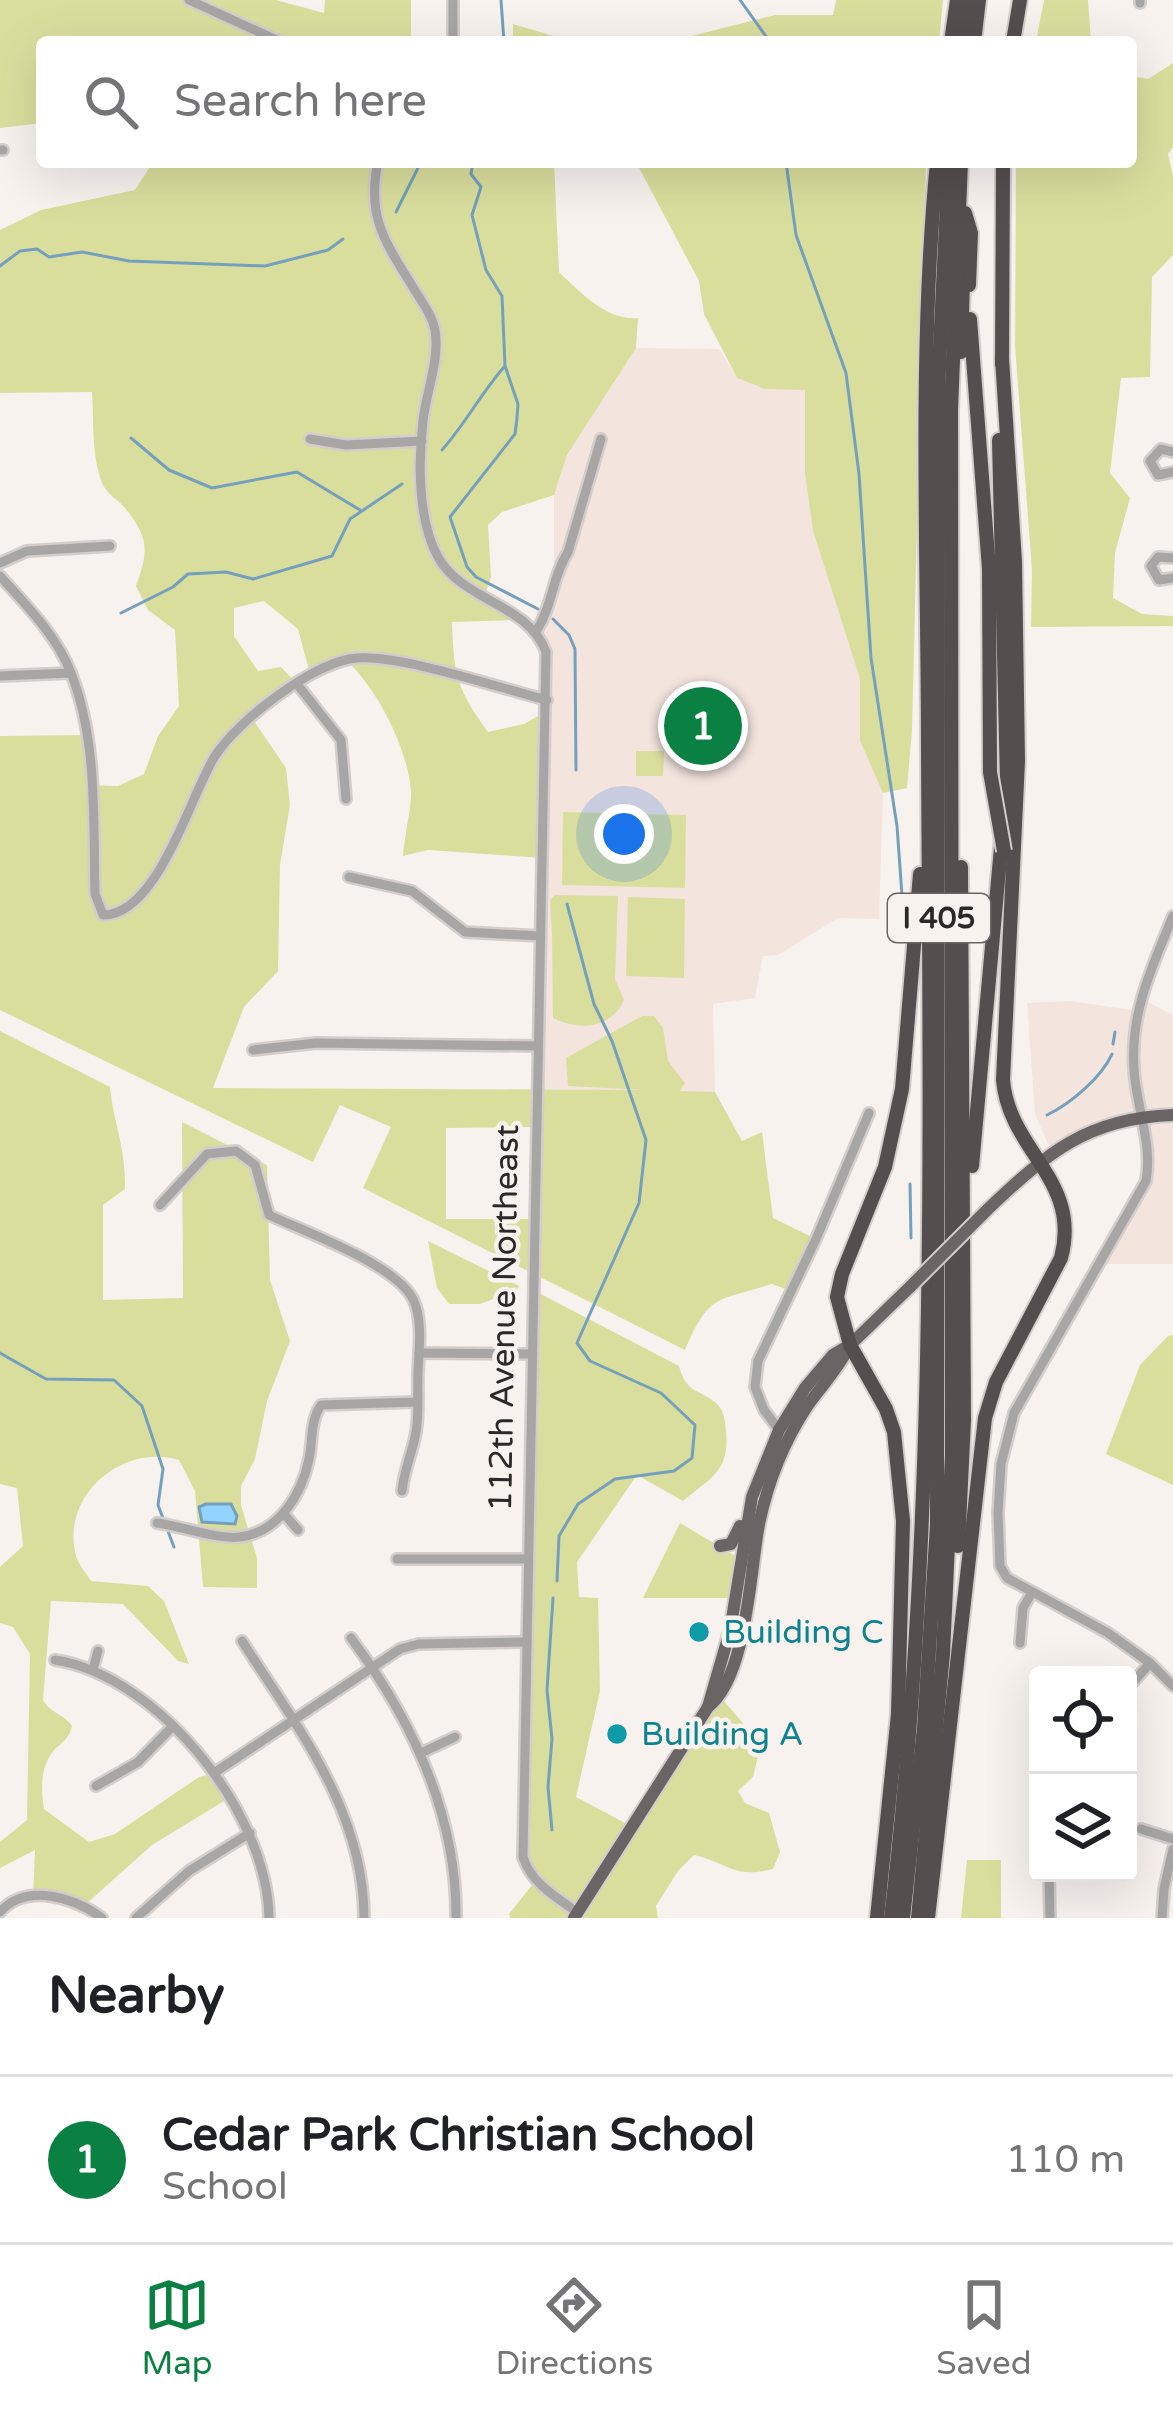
<!DOCTYPE html>
<html lang="en">
<head>
<meta charset="utf-8">
<style>
	body { margin:0; font-family:"Varela Round",sans-serif; background:#f6f6f6; color:#202124 }
	.controls { position:absolute; right:36px; bottom:36px; display:grid; overflow:hidden; border-radius:12px; box-shadow:0 12px 48px #0002 }
	.controls button { width:108px; height:108px; display:grid; place-items:center; padding:0; border:0; border-bottom:3px solid #e0e0e0; background:#fff; color:#202124; font:60px sans-serif }
	.you { position:absolute; left:624px; top:834px; width:42px; height:42px; margin:-30px; border:9px solid #fff; border-radius:50%; background:#1a73e8; box-shadow:0 0 0 18px #1a73e833 }
	.badge { display:grid; place-items:center; width:78px; height:78px; border-radius:50%; background:#0b8043; color:#fff; font-size:39px; font-weight:700 }
	.pin { position:absolute; translate:-50% -50%; border:6px solid #fff; box-shadow:0 3px 12px #0006 }
	.list { margin:0; padding:0; list-style:none }
	h2 { display:flex; justify-content:space-between; align-items:center; height:156px; margin:0; padding:0 48px; font-size:51px }
	h2 small { font-size:39px; font-weight:400; color:#757577 }
	.list li { display:grid; grid-template-columns:78px 1fr auto; gap:36px; align-items:center; box-sizing:border-box; height:168px; padding:0 48px; border-top:3px solid #e0e0e0 }
	.list b { display:block; font-size:45px; white-space:nowrap }
	.list p { margin:0; font-size:39px; white-space:nowrap; color:#757577 }
	.list em { font-size:39px; font-style:normal; color:#757577 }
	.icon { flex:none; width:66px; height:66px; fill:none; stroke:currentColor; stroke-width:2; stroke-linecap:round; stroke-linejoin:round }
	.map { position:relative; flex:none; width:1173px; height:1918px; overflow:hidden }
	.search { position:absolute; background:#fff; box-shadow:0 12px 48px #0002; left:36px; right:36px; top:36px; height:132px; display:flex; align-items:center; gap:30px; box-sizing:border-box; padding:0 42px; border-radius:12px; color:#757577; font-size:45px }
	.sheet { height:324px; background:#fff }
	nav { display:flex; justify-content:space-around; align-items:center; box-sizing:border-box; height:168px; border-top:3px solid #e0e0e0; background:#fff; font-size:33px; color:#757577 }
	nav a { display:grid; justify-items:center; gap:6px }
	nav .on { color:#0b8043 }
	.map>svg:first-child { display:block }
</style>
</head>
<body>
<div class="map">
<svg width="1173" height="1918" viewBox="0 0 1173 1918">
	<rect width="100%" height="100%" fill="#f8f2ef"/>
	<g fill="#f3e4de">
		<polygon points="636,348 719,349 737,378 765,389 805,389 805,474 813,531 860,679 860,741 883,793 879,919 838,918 778,955 763,956 755,998 713,1004 715,1092 536,1089 547,667 537,630 554,597 554,495 567,455"/>
		<polygon points="1140,998 1173,1015 1173,1264 1100,1264 1145,1181 1141,1117 1051,1151 1035,1114 1027,1003 1070,1001 1132,1010"/>
	</g>
	<g fill="#dade9d" fill-rule="evenodd">
		<polygon points="0,0 276,0 324,13 325,0 411,0 411,42 42,42 42,123 0,128"/>
		<polygon points="836,0 943,0 939,42 668,42 775,15 833,15"/>
		<polygon points="1044,0 1088,0 1091,42 1036,42"/>
		<polygon points="513,24 574,42 603,42 513,42"/>
		<polygon points="1173,63 1173,147 1168,154 1173,176 1173,255 1152,277 1150,377 1121,378 1110,473 1130,498 1115,553 1113,598 1142,614 1173,616 1173,626 1031,627 1032,570 1015,346 1016,162 1131,162 1131,76 1148,79"/>
		<path d="M153,162H554L559,272C580,292 607,321 638,318L636,348L567,455L554,495L502,512L488,525L491,577L484,598L519,620L452,622C454,675 456,688 488,732L524,724L547,711L542,858L428,850L403,856C404,838 412,805 411,791C407,746 377,688 344,658L311,678L298,629L264,601L234,608V636L258,671L281,667L297,684L254,721L286,768L290,805L280,865L278,971L244,1007L213,1088L645,1090L568,1086L566,1058L642,1016H654L663,1028L668,1061L685,1083L680,1091L715,1092L742,1141L762,1132L773,1218L816,1239L791,1291L772,1284C715,1302 710,1293 685,1350L363,1188L391,1127L340,1105L313,1162L0,1010V736L83,735L89,785L118,786L144,774L158,736L179,706L175,630L148,610L136,586C149,551 149,537 124,507C118,500 109,495 104,487C91,460 94,421 92,392L0,393V230L41,210L135,190ZM535,1127L533,1219H446V1128Z"/>
		<polygon points="636,162 926,162 912,731 907,788 883,793 860,741 860,679 813,531 805,474 805,390 765,389 737,378 704,314 699,281"/>
		<polygon points="636,751 664,751 663,776 636,776"/>
		<polygon points="563,812 686,815 685,888 562,885"/>
		<path d="M555,895L618,896L615,979L624,1000C611,1029 580,1031 553,1018L552,935L550,900Z"/>
		<polygon points="628,897 685,899 684,978 626,976"/>
		<path d="M0,1031L110,1087C114,1126 126,1148 125,1189L103,1205V1300L183,1298L182,1122L267,1165L270,1280L290,1341L267,1401L255,1459L241,1486V1505L257,1558V1588L203,1587L195,1491L179,1460C123,1443 60,1495 76,1556C78,1564 87,1574 91,1581L148,1586L164,1601L189,1664L178,1661L123,1604L51,1601L43,1700C50,1713 64,1714 72,1726C69,1739 63,1741 54,1750C40,1767 41,1789 44,1809L89,1842L115,1834L199,1777L214,1773L229,1798L152,1845L85,1905L33,1896L35,1850L0,1868V1842L27,1820L30,1654L13,1627L0,1623V1567L23,1546L17,1488L0,1484Z"/>
		<polygon points="428,1241 519,1286 517,1290 480,1304 449,1304 437,1288"/>
		<path d="M533,1290L679,1366C687,1396 701,1388 718,1405C725,1413 725,1423 726,1432C730,1471 710,1478 683,1501L637,1475L577,1562L579,1597L598,1598L600,1691L576,1797L629,1825L718,1694L761,1744L753,1777L738,1791L745,1803L769,1813L780,1852L773,1869C733,1879 729,1863 694,1855L678,1871L656,1906L658,1918H510L509,1914L536,1880L523,1857Z"/>
		<polygon points="1173,1335 1173,1485 1106,1454 1140,1365 1168,1336"/>
		<polygon points="680,1523 737,1557 729,1598 643,1598"/>
		<polygon points="967,1860 1001,1860 1001,1918 961,1918"/>
	</g>
	<polygon fill="#93d3ff" stroke="#74a0be" stroke-width="3" points="206,1504 231,1504 237,1516 235,1524 202,1522 199,1507"/>
	<g fill="none" stroke-linecap="round" stroke-linejoin="round">
		<g stroke="#74a0be" stroke-width="3">
			<polyline points="501,0 504,42"/>
			<polyline points="740,0 770,42"/>
			<polyline points="473,162 471,174 481,187 472,215 486,270 502,296 505,366 518,404 517,418 515,434 450,517 467,567 476,577 538,609"/>
			<polyline points="786,162 796,235 846,373 859,474 871,658 897,826 903,909"/>
			<polyline points="396,212 421,162"/>
			<polyline points="0,266 20,251 37,249 49,257 82,252 129,261 265,266 328,250 343,239"/>
			<polyline points="131,438 169,470 212,488 297,472 360,510"/>
			<path d="M442,450C466,423 481,393 505,366"/>
			<polyline points="121,613 173,587 188,574 226,572 253,579 332,556 350,519 402,484"/>
			<polyline points="553,619 569,635 575,649 576,770"/>
			<polyline points="1113,1044 1115,1032"/>
			<path d="M1047,1115C1070,1104 1101,1078 1112,1054"/>
			<polyline points="910,1184 911,1238"/>
			<polyline points="0,1353 46,1379 114,1380 142,1406 163,1469 158,1505 174,1547"/>
			<polyline points="557,1581 559,1536 578,1504 615,1479 674,1471 692,1458 695,1425 661,1393 590,1361 577,1343 639,1203 646,1140 612,1041 594,1004 567,904"/>
			<polyline points="552,1830 548,1787 552,1739 547,1690 553,1598"/>
		</g>
		<g stroke="#d3cecb" stroke-width="14">
			<g id="minor">
				<polyline points="189,0 281,42"/>
				<polyline points="1140,3 1140,0"/>
				<polyline points="453,42 453,0"/>
				<polyline points="0,150 3,150"/>
				<path d="M378,162C366,218 386,243 414,289C422,302 432,315 435,330C440,360 426,392 423,421C418,462 418,521 438,557C463,602 528,603 546,652L523,1857C531,1883 556,1897 577,1912"/>
				<polyline points="310,439 346,445 422,441"/>
				<polyline points="1173,452 1161,449 1150,461 1158,475 1173,472"/>
				<polyline points="1173,558 1158,557 1151,566 1159,580 1173,578"/>
				<polyline points="0,563 27,551 110,546"/>
				<path d="M0,576C26,605 57,636 71,673C98,741 93,822 95,894L103,915C158,915 190,796 215,756C238,720 315,661 357,658C403,655 499,688 547,700"/>
				<path d="M537,630C553,605 552,577 568,552L601,439"/>
				<polyline points="0,676 71,673"/>
				<polyline points="297,684 341,740 346,799"/>
				<polyline points="349,877 412,891 465,932 540,936"/>
				<path d="M1173,916C1152,967 1130,1013 1134,1069C1136,1107 1153,1143 1146,1181L1014,1413L1001,1464L998,1513L1000,1566L1007,1578L1108,1633L1150,1663L1173,1686"/>
				<polyline points="253,1050 316,1043 537,1046"/>
				<path d="M160,1205L207,1154L236,1151L255,1165L269,1215C305,1232 395,1264 413,1299C423,1319 419,1350 418,1372C417,1393 420,1417 415,1437C411,1456 404,1471 402,1491"/>
				<polyline points="419,1353 531,1354"/>
				<polyline points="779,1430 764,1410 755,1387 758,1361 816,1239 869,1113"/>
				<polyline points="284,1514 298,1530"/>
				<path d="M157,1523C181,1526 218,1540 240,1537C279,1532 302,1494 309,1459C313,1440 310,1421 321,1405L417,1402"/>
				<polyline points="397,1559 526,1559"/>
				<path d="M351,1638C412,1720 457,1814 456,1918"/>
				<path d="M242,1641C297,1727 364,1811 364,1918"/>
				<polyline points="1020,1643 1023,1608 1031,1594"/>
				<path d="M55,1660C159,1676 268,1814 269,1918"/>
				<polyline points="93,1669 98,1651"/>
				<polyline points="1128,1688 1150,1663"/>
				<polyline points="421,1753 455,1737"/>
				<polyline points="214,1773 400,1649 419,1644 526,1642"/>
				<polyline points="96,1786 138,1762 172,1727"/>
				<polyline points="1141,1829 1173,1839"/>
				<polyline points="1049,1873 1050,1918"/>
				<path d="M0,1912C27,1882 75,1898 102,1918"/>
				<polyline points="136,1918 189,1871 250,1833"/>
				<polyline points="1162,1918 1164,1889 1173,1849"/>
			</g>
		</g>
		<g stroke="#d3cecb" stroke-width="16">
			<g id="major">
				<path d="M987,1210C1047,1153 1087,1118 1173,1115"/>
				<polyline points="720,1546 731,1544 740,1526"/>
				<polyline points="708,1707 730,1631 752,1497 779,1430 805,1388 833,1355 850,1345 911,1286"/>
				<path d="M574,1918L708,1707C747,1677 750,1571 759,1524C768,1481 784,1441 808,1405C823,1384 839,1368 850,1345"/>
			</g>
		</g>
		<g stroke="#d3cecb" stroke-width="18">
			<g id="highway">
				<polyline points="951,42 957,0"/>
				<polyline points="962,42 968,0"/>
				<polyline points="974,42 979,0"/>
				<polyline points="1013,42 1020,0"/>
				<polyline points="965,213 971,233 969,285"/>
				<polyline points="970,319 989,569 990,772"/>
				<polyline points="961,352 963,279"/>
				<polyline points="1002,364 1003,162"/>
				<polyline points="972,1166 1007,782 999,440"/>
				<polyline points="958,1546 964,1420 961,867"/>
				<polyline points="877,1918 898,1714 903,1521 894,1432 886,1409 850,1345 837,1297 842,1274 885,1167 902,1089 920,874"/>
				<path d="M891,1918C937,1531 930,1140 928,751C928,555 918,357 937,162"/>
				<polyline points="903,1918 924,1728 937,1525 938,389 949,162"/>
				<polyline points="918,1918 943,1654 952,1455 951,410 961,162"/>
				<path d="M928,1918L985,1418L996,1382L1061,1258C1082,1180 1009,1151 1003,1080L1018,761L1015,562L1002,358"/>
			</g>
		</g>
		<use href="#minor" stroke="#a8a5a5" stroke-width="9"/>
		<use href="#major" stroke="#6a6464" stroke-width="12"/>
		<use href="#highway" stroke="#544e4e" stroke-width="14"/>
		<g stroke="#d3cecb" stroke-width="16" stroke-linecap="butt">
			<polyline id="major-bridge" points="911,1286 987,1210"/>
		</g>
		<g stroke="#d3cecb" stroke-width="18" stroke-linecap="butt">
			<polyline id="highway-bridge" points="990,772 1004,851"/>
		</g>
		<use href="#major-bridge" stroke="#6a6464" stroke-width="12"/>
		<use href="#highway-bridge" stroke="#544e4e" stroke-width="14"/>
	</g>
	<g fill="#0f9aa8" stroke="#f8f2ef" stroke-width="4.5">
		<circle cx="699" cy="1632" r="12"/>
		<circle cx="617" cy="1734" r="12"/>
	</g>
	<g text-anchor="middle" dominant-baseline="central" stroke-width="9" stroke-linejoin="round" paint-order="stroke">
		<rect fill="#f8f2ef" stroke="#686564" stroke-width="3" x="888" y="894" width="102" height="48" rx="9"/>
		<g font-size="30" font-weight="bold" fill="#2b2928">
			<text x="939" y="918">I 405</text>
		</g>
		<g font-size="33" fill="#2b2928" stroke="#f8f2ef">
			<text transform="translate(504 1318) rotate(-89)">112th Avenue Northeast</text>
		</g>
		<g font-size="33" fill="#0d838f" stroke="#f8f2ef" text-anchor="start">
			<text x="723" y="1632">Building C</text>
			<text x="641" y="1734">Building A</text>
		</g>
	</g>
</svg>
<div class="controls">
<button><svg class="icon" aria-label="locate" viewBox="0 0 24 24"><circle cx="12" cy="12" r="6"/><path d="M12 2v4M12 18v4M2 12h4M18 12h4"/></svg></button>
<button><svg class="icon" aria-label="layers" viewBox="0 0 24 24"><path d="M12 4l9 5-9 5-9-5zM3 14l9 5 9-5"/></svg></button>
</div>
<div class="you"></div>
<div class="pin badge" style="left:703px;top:726px">1</div>
<div class="search"><svg class="icon" aria-label="search" viewBox="0 0 24 24"><circle cx="10" cy="10" r="6"/><path d="M15 15l6 6"/></svg>Search here</div>
</div>
<section class="sheet">
<h2>Nearby<small></small></h2>
<ul class="list">
<li><span class="badge">1</span><div><b>Cedar Park Christian School</b><p>School</p></div><em>110 m</em></li>
</ul>
</section>
<nav>
<a class="on"><svg class="icon" aria-label="map" viewBox="0 0 24 24"><path d="M3 6l6-2 6 2 6-2v14l-6 2-6-2-6 2zM9 4v14M15 6v14"/></svg>Map</a>
<a><svg class="icon" aria-label="directions" viewBox="0 0 24 24"><path d="M12 3l9 9-9 9-9-9zM9 14v-3h6M13 9l2 2-2 2"/></svg>Directions</a>
<a><svg class="icon" aria-label="saved" viewBox="0 0 24 24"><path d="M7 4h10v16l-5-4-5 4z"/></svg>Saved</a>
</nav>
</body>
</html>
